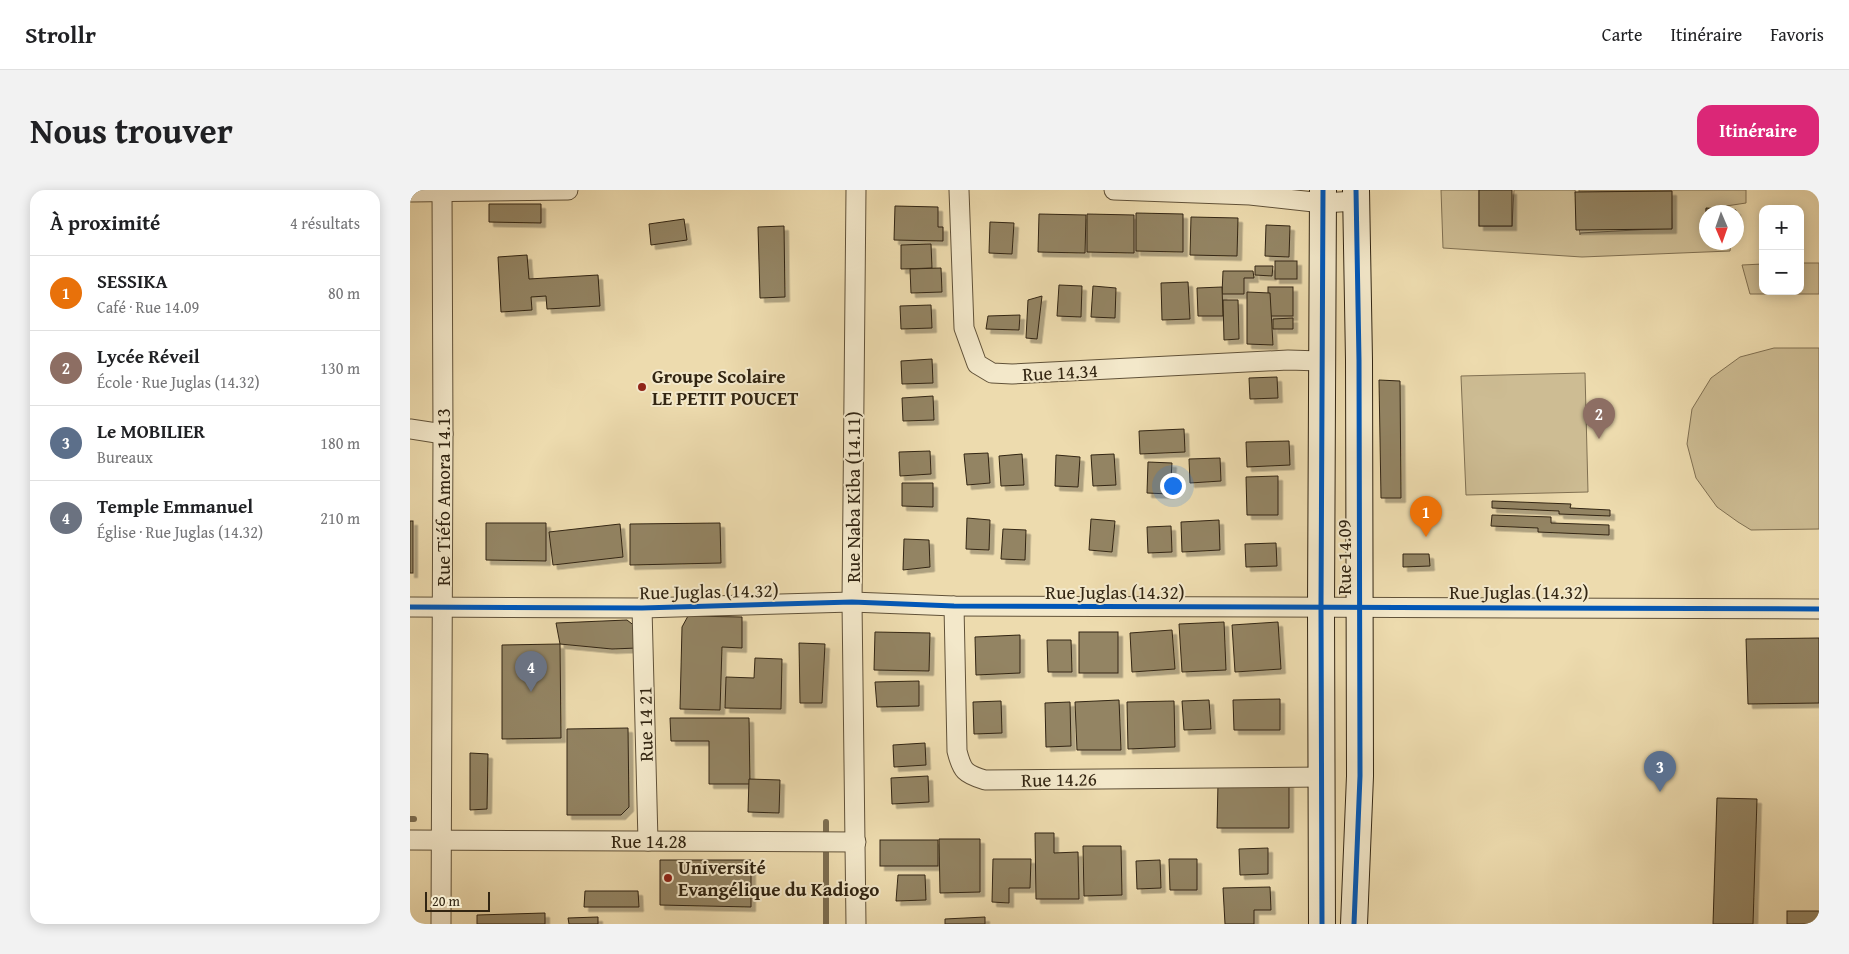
<!DOCTYPE html>
<html lang="fr">
<head>
<meta charset="utf-8">
<style>
	body { margin:0; font-family:"Gentium Book Plus",serif; background:#f2f2f2; color:#202124 }
	.controls { position:absolute; right:15px; top:15px; display:grid; overflow:hidden; border-radius:10px; box-shadow:0 2px 12px #0003 }
	.controls button { width:45px; height:45px; display:grid; place-items:center; padding:0; border:0; border-bottom:1px solid #e0e0e0; background:#fff; color:#202124; font:25px sans-serif }
	.compass { position:absolute; left:1289px; top:15px; width:45px; height:45px; border-radius:50%; background:#fff; box-shadow:0 2px 12px #0003; rotate:178deg }
	.scale { position:absolute; left:15px; bottom:12px; width:65px; box-sizing:border-box; padding-left:5px; border:2px solid #322512; border-top:0; font-size:14px; line-height:18px; white-space:nowrap; color:#322512; -webkit-text-stroke:4px #f3e8ca; paint-order:stroke }
	.you { position:absolute; left:762px; top:295px; width:18px; height:18px; margin:-12px; border:4px solid #fff; border-radius:50%; background:#1a73e8; box-shadow:0 0 0 8px #1a73e833 }
	.badge { display:grid; place-items:center; width:32px; height:32px; border-radius:50%; background:#db2777; color:#fff; font-size:16px; font-weight:700 }
	.pin { position:absolute; translate:-50% -41px; filter:drop-shadow(0 1px 2px #0008) }
	.pin::after { content:''; position:absolute; top:26px; width:18px; height:15px; background:inherit; clip-path:polygon(0 0,100% 0,50% 100%) }
	.list { margin:0; padding:0; list-style:none }
	h2 { display:flex; justify-content:space-between; align-items:center; height:65px; margin:0; padding:0 20px; font-size:21px }
	h2 small { font-size:16px; font-weight:400; color:#757577 }
	.list li { display:grid; grid-template-columns:32px 1fr auto; gap:15px; align-items:center; box-sizing:border-box; height:75px; padding:0 20px; border-top:1px solid #e0e0e0 }
	.list b { display:block; font-size:19px; white-space:nowrap }
	.list p { margin:0; font-size:16px; white-space:nowrap; color:#757577 }
	.list em { font-size:16px; font-style:normal; color:#757577 }
	.map { position:relative; flex:none; width:1409px; height:734px; overflow:hidden; border-radius:15px }
	header { display:flex; align-items:center; gap:30px; box-sizing:border-box; height:70px; padding:0 25px; background:#fff; border-bottom:1px solid #e0e0e0 }
	header strong { font-size:24px }
	nav { display:flex; gap:28px; margin-inline-start:auto; font-size:18px }
	.intro { display:flex; align-items:center; justify-content:space-between; box-sizing:border-box; height:120px; padding:0 30px }
	h1 { margin:0; font-size:35px }
	.button { padding:12px 22px; border-radius:15px; background:#db2777; color:#fff; font-size:18px; font-weight:700 }
	main { display:flex; gap:30px; padding:0 30px }
	aside { flex:1; background:#fff; border-radius:15px; box-shadow:0 2px 12px #0003 }
	.map>svg:first-child { display:block }
</style>
</head>
<body>
<header>
<strong>Strollr</strong>
<nav><a>Carte</a><a>Itinéraire</a><a>Favoris</a></nav>
</header>
<div class="intro"><h1>Nous trouver</h1><a class="button">Itinéraire</a></div>
<main>
<aside>
<h2>À proximité<small>4 résultats</small></h2>
<ul class="list">
<li><span class="badge" style="background:#e8710a">1</span><div><b>SESSIKA</b><p>Café · Rue 14.09</p></div><em>80 m</em></li>
<li><span class="badge" style="background:#8d6e63">2</span><div><b>Lycée Réveil</b><p>École · Rue Juglas (14.32)</p></div><em>130 m</em></li>
<li><span class="badge" style="background:#5c6f8a">3</span><div><b>Le MOBILIER</b><p>Bureaux</p></div><em>180 m</em></li>
<li><span class="badge" style="background:#6b7280">4</span><div><b>Temple Emmanuel</b><p>Église · Rue Juglas (14.32)</p></div><em>210 m</em></li>
</ul>
</aside>
<div class="map">
<svg width="1409" height="734" viewBox="0 0 1409 734">
	<defs>
		<filter id="shadow"><feDropShadow dx="4.5" dy="4.5" stdDeviation="0" flood-color="#0004"/></filter>
	</defs>
	<rect width="100%" height="100%" fill="#eddbae"/>
	<filter id="stains"><feTurbulence type="fractalNoise" baseFrequency=".004" numOctaves="4"/><feColorMatrix values="0 0 0 0 .2 0 0 0 0 .09 0 0 0 0 .02 0 0 0 .5 -.17"/></filter>
	<radialGradient id="worn" r=".72"><stop offset=".6" stop-color="#630" stop-opacity="0"/><stop offset="1" stop-color="#630" stop-opacity=".3"/></radialGradient>
	<g fill="#cdbc93" stroke="#807052">
		<polygon points="1031,0 1069,0 1069,36 1102,36 1104,0 1165,0 1170,45 1170,43 1262,38 1261,1 1169,2 1169,0 1336,0 1336,13 1296,19 1296,36 1293,43 1296,44 1296,52 1321,53 1320,61 1172,67 1033,58"/>
		<polygon points="1390,73 1409,73 1409,104 1340,104 1332,75 1353,74 1353,101 1390,101"/>
		<polygon points="1364,158 1409,158 1409,339 1341,340 1328,332 1307,317 1286,288 1277,254 1282,219 1301,188 1330,167"/>
		<polygon points="1175,183 1178,302 1056,305 1051,186"/>
	</g>
	<g fill="none" stroke-linecap="round" stroke-linejoin="round">
		<g stroke="#7c6d50" stroke-width="6">
			<polyline points="0,629 4,629"/>
			<polyline points="416,632 416,734"/>
		</g>
	</g>
	<g fill="#938463" stroke="#322512" filter="url(#shadow)">
		<rect x="1069" y="0" width="33" height="36"/>
		<polygon points="1262,1 1262,39 1166,40 1165,2"/>
		<polygon points="79,14 131,14 131,33 79,32"/>
		<polygon points="485,16 528,17 528,37 533,37 533,51 484,50"/>
		<polygon points="1296,18 1326,20 1326,22 1296,22 1296,36"/>
		<polygon points="726,23 773,24 773,62 726,61"/>
		<polygon points="629,24 676,25 675,63 628,62"/>
		<polygon points="677,24 724,25 724,63 677,62"/>
		<polygon points="781,27 828,28 827,66 780,65"/>
		<polygon points="274,29 277,50 241,55 239,34"/>
		<polygon points="580,32 604,33 602,64 579,63"/>
		<polygon points="856,35 880,36 879,67 855,66"/>
		<polygon points="374,36 375,107 350,108 348,37"/>
		<polygon points="521,54 522,78 491,79 491,55"/>
		<polygon points="117,65 119,89 188,85 190,116 137,119 136,106 121,107 122,120 91,122 88,67"/>
		<rect x="865" y="71" width="22" height="18"/>
		<polygon points="845,76 863,76 862,86 845,85"/>
		<polygon points="531,78 532,102 501,103 500,79"/>
		<polygon points="813,81 843,81 844,88 834,88 834,104 812,104"/>
		<polygon points="778,92 780,129 752,130 751,93"/>
		<polygon points="649,95 672,96 671,127 647,126"/>
		<polygon points="683,96 706,98 705,128 681,127"/>
		<polygon points="812,97 813,126 788,126 787,98"/>
		<rect x="858" y="97" width="25" height="29"/>
		<polygon points="837,102 860,103 863,155 837,154"/>
		<polygon points="632,106 627,149 616,148 618,110"/>
		<polygon points="813,110 828,110 829,149 814,150"/>
		<polygon points="521,115 522,138 491,139 490,116"/>
		<polygon points="610,125 609,140 576,139 578,126"/>
		<polygon points="883,128 883,139 863,139 863,129"/>
		<polygon points="522,169 523,193 492,194 491,171"/>
		<polygon points="867,187 868,208 840,209 839,188"/>
		<polygon points="969,190 990,191 991,308 971,308"/>
		<polygon points="523,206 524,230 493,231 492,208"/>
		<polygon points="774,239 775,262 730,264 729,241"/>
		<polygon points="879,251 880,275 837,277 836,252"/>
		<polygon points="520,261 521,284 490,286 489,262"/>
		<polygon points="578,263 580,293 557,295 554,264"/>
		<polygon points="612,264 614,295 591,296 589,266"/>
		<polygon points="704,264 706,295 683,296 681,265"/>
		<polygon points="646,265 670,267 668,297 645,296"/>
		<polygon points="810,268 811,291 780,293 779,269"/>
		<polygon points="738,272 762,273 760,304 737,303"/>
		<polygon points="868,286 868,325 837,325 836,287"/>
		<polygon points="492,293 523,293 523,317 492,316"/>
		<polygon points="1082,311 1161,314 1160,318 1200,320 1200,326 1149,324 1149,321 1082,318"/>
		<polygon points="1082,325 1141,327 1141,333 1199,335 1199,345 1128,342 1128,338 1081,336"/>
		<polygon points="557,328 580,330 579,360 556,359"/>
		<polygon points="681,329 705,331 702,362 679,360"/>
		<polygon points="809,330 810,360 772,362 771,332"/>
		<rect x="0" y="331" width="3" height="52"/>
		<polygon points="76,333 136,333 136,371 76,370"/>
		<polygon points="310,333 311,373 220,375 220,334"/>
		<polygon points="210,334 213,367 143,375 139,342"/>
		<polygon points="761,336 762,362 738,363 737,337"/>
		<polygon points="593,339 616,340 615,370 591,369"/>
		<polygon points="494,349 519,350 520,377 493,380"/>
		<polygon points="866,353 867,376 836,377 835,354"/>
		<polygon points="993,364 1019,364 1020,376 993,377"/>
		<polygon points="278,426 332,427 332,458 312,457 310,520 270,519 272,437"/>
		<polygon points="217,430 226,437 227,458 202,459 150,454 146,433"/>
		<polygon points="814,432 816,480 772,482 769,434"/>
		<polygon points="868,432 871,479 825,482 822,435"/>
		<polygon points="762,440 765,479 722,482 720,443"/>
		<polygon points="465,442 520,443 519,481 464,480"/>
		<rect x="669" y="442" width="39" height="41"/>
		<polygon points="610,445 610,483 566,485 565,447"/>
		<polygon points="1409,448 1409,513 1338,514 1336,449"/>
		<polygon points="637,450 661,450 662,482 638,482"/>
		<polygon points="389,453 415,454 412,513 390,513"/>
		<polygon points="150,454 151,548 92,549 92,455"/>
		<polygon points="345,468 372,469 371,519 315,518 316,487 344,488"/>
		<polygon points="509,491 509,516 467,517 465,492"/>
		<polygon points="870,509 870,540 824,540 823,510"/>
		<polygon points="709,510 711,560 667,560 665,512"/>
		<polygon points="799,510 801,539 774,540 772,511"/>
		<polygon points="591,511 592,543 564,544 563,512"/>
		<polygon points="764,511 765,557 718,559 717,512"/>
		<polygon points="660,512 661,556 636,557 635,513"/>
		<polygon points="260,528 339,528 340,594 299,594 299,551 261,551"/>
		<polygon points="218,538 219,617 211,625 157,625 157,539"/>
		<polygon points="515,553 516,575 484,577 483,555"/>
		<polygon points="60,563 78,564 77,619 60,620"/>
		<polygon points="518,586 519,612 482,614 481,588"/>
		<polygon points="339,589 370,590 369,623 338,622"/>
		<polygon points="808,593 879,593 879,638 807,638"/>
		<polygon points="1307,608 1347,609 1343,734 1303,734"/>
		<polygon points="625,643 644,643 644,663 668,662 669,709 626,709"/>
		<polygon points="529,649 570,649 570,702 530,703"/>
		<rect x="470" y="650" width="58" height="26"/>
		<polygon points="673,656 711,656 712,705 674,706"/>
		<polygon points="858,658 858,684 830,685 829,659"/>
		<polygon points="583,669 621,669 620,698 599,698 599,713 582,712"/>
		<polygon points="759,669 787,669 787,700 760,700"/>
		<polygon points="250,670 341,670 341,717 250,715"/>
		<polygon points="750,670 751,698 727,699 726,671"/>
		<polygon points="488,685 515,685 516,710 486,711"/>
		<polygon points="860,697 861,720 844,720 844,734 815,734 813,698"/>
		<polygon points="175,701 228,701 229,717 174,717"/>
		<rect x="1377" y="721" width="32" height="13"/>
		<polygon points="135,723 135,734 67,734 67,725"/>
		<polygon points="188,727 188,734 159,734 158,728"/>
		<polygon points="575,727 575,734 535,734 535,729"/>
	</g>
	<g fill="none" stroke-linecap="round" stroke-linejoin="round">
		<g stroke="#615239" stroke-width="21">
			<g id="street">
				<polyline points="446,0 442,412 446,734"/>
				<polyline points="549,0 554,138 567,174 582,183 602,184 878,170 911,171"/>
				<polyline points="704,0 840,5 913,13 946,11"/>
				<polyline points="0,2 158,0"/>
				<polyline points="0,239 33,244"/>
				<path d="M544,416L547,561C552,581 555,584 575,590L913,587"/>
				<polyline points="0,417 232,418 442,412 544,416 1409,419"/>
				<polyline points="232,418 238,651"/>
				<polyline points="0,650 446,652"/>
				<polyline points="31,734 33,244 32,0"/>
			</g>
		</g>
		<g stroke="#322512" stroke-width="28">
			<g id="secondary">
				<polyline points="912,734 911,418 913,0"/>
				<polyline points="944,734 950,586 949,170 946,0"/>
			</g>
		</g>
		<use href="#street" stroke="#f3e8ca" stroke-width="19"/>
		<use href="#secondary" stroke="#f3e8ca" stroke-width="26"/>
		<g stroke="#f3e8ca" stroke-width="8">
			<g id="cycleway">
				<polyline points="0,417 232,418 442,412 544,416 1409,419"/>
				<polyline points="912,734 911,418 913,0"/>
				<polyline points="944,734 950,586 949,170 946,0"/>
			</g>
		</g>
		<use href="#cycleway" stroke="#0057b8" stroke-width="5"/>
	</g>
	<g fill="#8f2418" stroke="#f3e8ca" stroke-width="2">
		<circle cx="232" cy="197" r="5"/>
		<circle cx="258" cy="688" r="5"/>
	</g>
	<g text-anchor="middle" dominant-baseline="central" stroke-width="4" stroke-linejoin="round" paint-order="stroke">
		<g font-size="19" fill="#322512" stroke="#f3e8ca">
			<text transform="translate(650 182) rotate(-3)">Rue 14.34</text>
			<text transform="translate(33 307) rotate(-90)">Rue Tiéfo Amora 14.13</text>
			<text transform="translate(443 307) rotate(-90)">Rue Naba Kiba (14.11)</text>
			<text transform="translate(934 367) rotate(-90)">Rue 14.09</text>
			<text transform="translate(299 401) rotate(-1)">Rue Juglas (14.32)</text>
			<text x="705" y="402">Rue Juglas (14.32)</text>
			<text x="1109" y="402">Rue Juglas (14.32)</text>
			<text transform="translate(235 534) rotate(-91)">Rue 14 21</text>
			<text transform="translate(649 589) rotate(-1)">Rue 14.26</text>
			<text x="239" y="651">Rue 14.28</text>
		</g>
		<g font-size="19" font-weight="bold" fill="#322512" stroke="#f3e8ca" text-anchor="start">
			<text x="242" y="186">Groupe Scolaire<tspan x="242" dy="22">LE PETIT POUCET</tspan></text>
			<text x="268" y="677">Université<tspan x="268" dy="22">Evangélique du Kadiogo</tspan></text>
		</g>
	</g>
	<rect width="100%" height="100%" filter="url(#stains)"/>
	<rect width="100%" height="100%" fill="url(#worn)"/>
</svg>
<div class="controls">
<button>+</button>
<button>−</button>
</div>
<svg class="compass" viewBox="-18 -18 36 36"><path d="M0-13l5 13h-10z" fill="#e53935"/><path d="M0 13l5-13h-10z" fill="#757577"/></svg>
<div class="scale">20 m</div>
<div class="you"></div>
<div class="pin badge" style="left:1016px;top:347px;background:#e8710a">1</div>
<div class="pin badge" style="left:1189px;top:249px;background:#8d6e63">2</div>
<div class="pin badge" style="left:1250px;top:602px;background:#5c6f8a">3</div>
<div class="pin badge" style="left:121px;top:502px;background:#6b7280">4</div>
</div>
</main>
</body>
</html>
